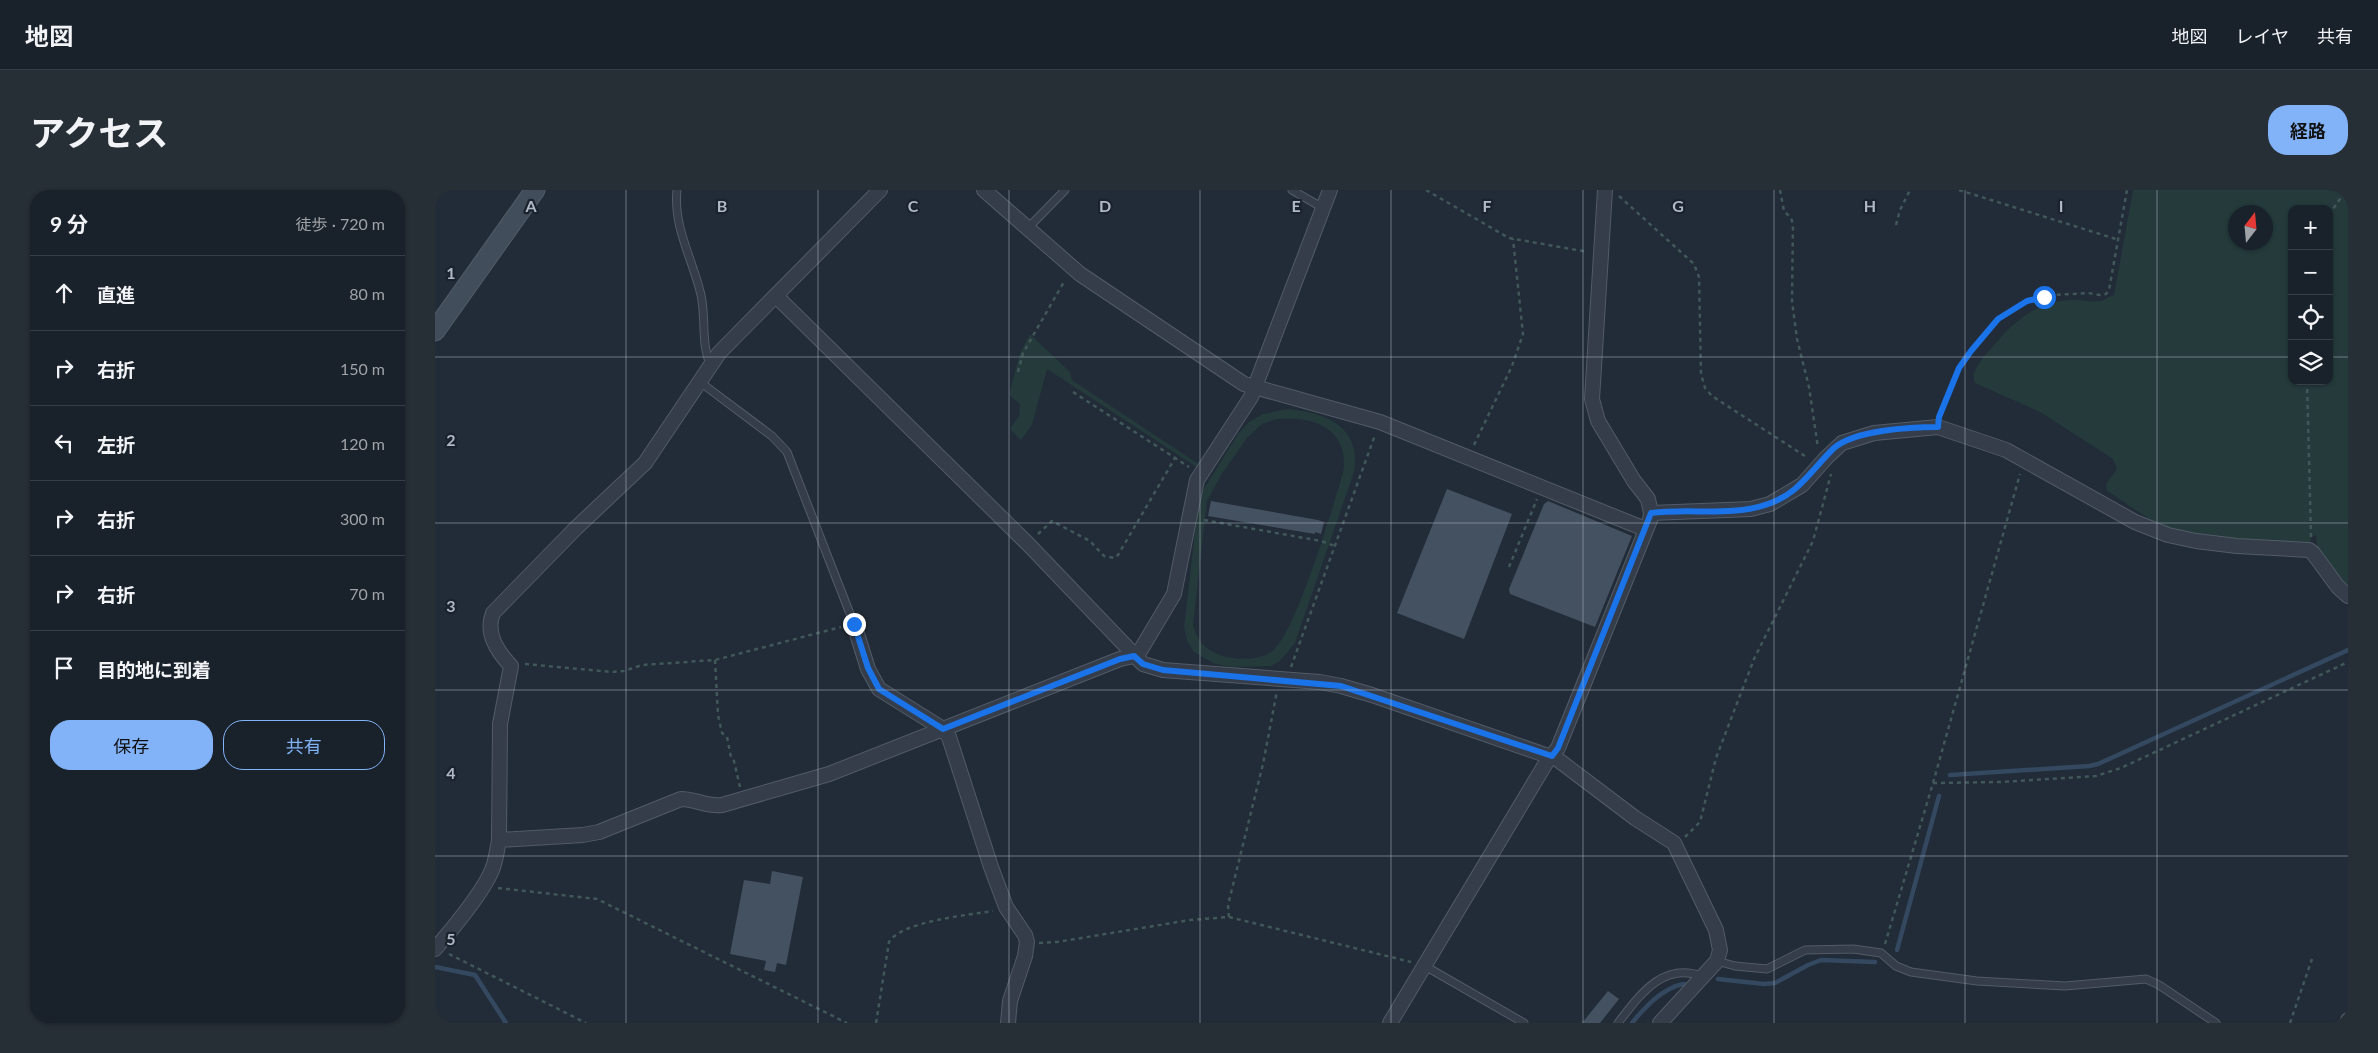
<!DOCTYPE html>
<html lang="ja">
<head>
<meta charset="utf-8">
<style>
	body { margin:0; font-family:Lato,"Noto Sans JP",sans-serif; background:#262e36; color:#f1f3f6 }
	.controls { position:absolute; right:15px; top:15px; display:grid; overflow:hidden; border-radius:10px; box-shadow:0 1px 4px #0004 }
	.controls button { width:45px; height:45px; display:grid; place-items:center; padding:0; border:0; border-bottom:1px solid #373e47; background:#19212a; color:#f1f3f6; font:25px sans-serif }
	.compass { position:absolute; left:1793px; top:15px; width:45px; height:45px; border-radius:50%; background:#19212a; box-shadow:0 1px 4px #0004; rotate:16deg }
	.stop { position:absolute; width:15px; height:15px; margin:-11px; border:4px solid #1a73e8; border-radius:50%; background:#fff }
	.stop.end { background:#1a73e8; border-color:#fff; box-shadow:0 1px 5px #0008 }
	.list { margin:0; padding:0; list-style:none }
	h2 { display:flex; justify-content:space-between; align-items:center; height:65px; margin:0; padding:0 20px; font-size:21px }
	h2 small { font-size:16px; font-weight:400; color:#9fa3a8 }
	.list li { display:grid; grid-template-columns:32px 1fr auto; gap:15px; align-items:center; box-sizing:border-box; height:75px; padding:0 20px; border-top:1px solid #373e47 }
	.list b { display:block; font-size:19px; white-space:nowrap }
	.list em { font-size:16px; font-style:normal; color:#9fa3a8 }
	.actions { display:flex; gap:10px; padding:15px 20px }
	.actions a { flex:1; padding:11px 0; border:1px solid #82b3f8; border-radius:20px; text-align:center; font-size:18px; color:#82b3f8 }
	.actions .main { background:#82b3f8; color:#111 }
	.icon { flex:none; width:28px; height:28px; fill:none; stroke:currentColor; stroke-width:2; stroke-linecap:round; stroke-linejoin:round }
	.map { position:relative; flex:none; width:1913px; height:833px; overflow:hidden; border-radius:20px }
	header { display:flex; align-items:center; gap:30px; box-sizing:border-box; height:70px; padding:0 25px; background:#19212a; border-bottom:1px solid #373e47 }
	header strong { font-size:24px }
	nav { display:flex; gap:28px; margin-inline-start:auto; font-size:18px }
	.intro { display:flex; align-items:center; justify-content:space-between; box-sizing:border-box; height:120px; padding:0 30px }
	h1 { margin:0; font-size:35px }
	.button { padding:12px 22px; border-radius:20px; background:#82b3f8; color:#111; font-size:18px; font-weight:700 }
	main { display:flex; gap:30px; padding:0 30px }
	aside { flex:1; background:#19212a; border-radius:20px; box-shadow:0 1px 4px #0004 }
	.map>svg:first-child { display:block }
</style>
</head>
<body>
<header>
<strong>地図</strong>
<nav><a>地図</a><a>レイヤ</a><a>共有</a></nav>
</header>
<div class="intro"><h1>アクセス</h1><a class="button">経路</a></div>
<main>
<aside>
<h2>9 分<small>徒歩 · 720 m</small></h2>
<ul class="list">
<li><svg class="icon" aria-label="ahead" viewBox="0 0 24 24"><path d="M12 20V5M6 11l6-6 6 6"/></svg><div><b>直進</b></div><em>80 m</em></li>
<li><svg class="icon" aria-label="right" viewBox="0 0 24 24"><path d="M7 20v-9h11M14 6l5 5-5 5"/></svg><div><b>右折</b></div><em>150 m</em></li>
<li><svg class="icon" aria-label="left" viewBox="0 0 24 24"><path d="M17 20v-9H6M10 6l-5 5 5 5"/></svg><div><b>左折</b></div><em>120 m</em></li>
<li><svg class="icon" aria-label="right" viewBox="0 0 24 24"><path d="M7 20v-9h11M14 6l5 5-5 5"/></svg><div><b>右折</b></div><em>300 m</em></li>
<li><svg class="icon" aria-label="right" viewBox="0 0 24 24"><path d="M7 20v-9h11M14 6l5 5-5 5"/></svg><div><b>右折</b></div><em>70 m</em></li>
<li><svg class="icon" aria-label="arrive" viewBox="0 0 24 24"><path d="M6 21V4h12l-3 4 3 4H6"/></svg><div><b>目的地に到着</b></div></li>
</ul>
<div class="actions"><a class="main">保存</a><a>共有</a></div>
</aside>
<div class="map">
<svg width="1913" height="833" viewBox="0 0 1913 833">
	<rect width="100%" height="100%" fill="#212c38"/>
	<g fill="#243a3b" fill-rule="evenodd">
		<path d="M1698,0H1913V394L1909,396L1883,362L1881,345L1876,347L1874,358C1832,354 1777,355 1737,340C1714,331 1693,314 1672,301L1671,294L1682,279L1678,269L1605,222L1540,193C1535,183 1546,170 1552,163C1577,134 1595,114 1634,110C1644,109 1656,113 1665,111C1670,110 1675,106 1679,105ZM1857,19H1894V191H1857ZM1800,22H1830V52H1800Z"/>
		<polygon points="595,144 635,182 637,190 765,275 763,278 612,179 597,235 586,250 575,239 584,226 585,214 574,205 585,163"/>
		<path d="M852,219C889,222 927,236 919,282L860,453L845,471L836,476L799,477L780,474L759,462L752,451L749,437L764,307L803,244L814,232L828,224ZM842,229C880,225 915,240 908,283C898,316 860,447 836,462C824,470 806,470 792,467C774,463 762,453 758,435L772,311L786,285L812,248L827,234Z"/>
	</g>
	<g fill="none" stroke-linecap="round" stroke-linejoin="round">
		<g stroke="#344860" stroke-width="4.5">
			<polyline points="1515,585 1654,576 1663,574 1913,460"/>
			<polyline points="1462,760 1504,606"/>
			<polyline points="0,777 40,785 71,833"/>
			<polyline points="1283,789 1329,794 1340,793 1373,775 1386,770 1440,772"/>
			<path d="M1197,833C1209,818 1229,797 1249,794"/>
		</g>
	</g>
	<g fill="#445160">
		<polygon points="1012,299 1077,324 1029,449 962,423"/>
		<polygon points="776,311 883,330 889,332 886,344 880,342 880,344 773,326"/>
		<polygon points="1113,311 1197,346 1160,437 1075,404 1074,399 1109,314"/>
		<polygon points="337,681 368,687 351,775 342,773 340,782 329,780 331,771 295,764 309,690 335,694"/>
		<polygon points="1173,801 1184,809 1165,833 1147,833"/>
	</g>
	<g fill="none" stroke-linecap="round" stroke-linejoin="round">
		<g stroke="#525b67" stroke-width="9">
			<g id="lane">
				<path d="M242,0C238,37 258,70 266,105C271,128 266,153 275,174"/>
				<polyline points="857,0 888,18"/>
				<polyline points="592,39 630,0"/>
				<polyline points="265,192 337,246 352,262 419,434"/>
				<polyline points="1282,771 1300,776 1332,779 1370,760 1418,759 1446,763 1461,776 1476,782 1542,791 1630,796 1711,789 1724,795 1781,833"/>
				<polyline points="990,776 1089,833"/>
				<path d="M1183,833C1205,805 1227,772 1267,786"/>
			</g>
		</g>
		<g stroke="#525b67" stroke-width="16">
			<g id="street">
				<polyline points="549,0 645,84 809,194 945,232 1210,339"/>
				<polyline points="341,106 593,354 708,474 728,480 885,492 906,496 937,505 1122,569 1200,628 1239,653 1281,740 1285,760 1282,771 1225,833"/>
				<polyline points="1216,323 1316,319 1335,314 1367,295 1391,268 1407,253 1439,243 1503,237 1571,260 1700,332 1733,345 1761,351 1802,356 1874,360 1878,363 1903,397 1913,406"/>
				<polyline points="419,434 433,479 444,499 508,539 514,547 556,677 571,717 590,745 592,752 590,766 575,811 573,833"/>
				<path d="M64,650L148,645L164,642L246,609C261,609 272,617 287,615L394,584L685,469L699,466L705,461L739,404L762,290L816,207L895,0"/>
				<path d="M0,759C16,741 48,702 57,680C61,671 62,660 64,650L65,534L76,476C62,461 50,443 58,423L141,338L210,273L284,163L445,0"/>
				<polyline points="955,833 1111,573 1123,558 1215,330 1216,323 1213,309 1199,291 1163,231 1157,209 1170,0"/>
				<polyline points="1912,833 1913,830"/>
			</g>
		</g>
		<g stroke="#525b67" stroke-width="21">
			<polyline id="secondary" points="0,141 100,0"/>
		</g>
		<g stroke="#425759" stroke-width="2.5" stroke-dasharray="4 4" stroke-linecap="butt">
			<polyline points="991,0 1074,48 1153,62"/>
			<polyline points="1345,0 1349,21 1356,28 1358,34 1357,111 1362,149 1374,197 1383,258"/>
			<polyline points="1524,0 1684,50"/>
			<polyline points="1184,6 1259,74 1264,87 1266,184 1270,198 1277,206 1373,268"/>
			<polyline points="1894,25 1911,0"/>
			<polyline points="1461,35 1465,20 1475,0"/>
			<polyline points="583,182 588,163 630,90"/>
			<polyline points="1872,191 1876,347"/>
			<polyline points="638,202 754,277"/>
			<polyline points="1505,223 1524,178 1563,129 1592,111 1619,105 1653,103 1665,105 1671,104 1674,100 1692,0"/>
			<polyline points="1039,255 1077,176 1088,144 1078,49"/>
			<polyline points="769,330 886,351 900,356"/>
			<polyline points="603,344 617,331 655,351 669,366 679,368 683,365 740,268"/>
			<polyline points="1074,377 1102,309"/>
			<polyline points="280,470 283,525 287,543 292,547 296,567 299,571 305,597"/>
			<polyline points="90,474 177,482 189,481 207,475 280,470 406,437"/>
			<polyline points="856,477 940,245"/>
			<polyline points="1498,593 1565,592 1661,586 1686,578 1913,472"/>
			<polyline points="1250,647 1265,632 1281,568 1319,469 1378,351 1396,284"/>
			<polyline points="63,698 162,709 412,833"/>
			<polyline points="794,727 793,715 828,574 842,501"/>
			<polyline points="604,753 622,752 755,730 794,727 976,772"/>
			<polyline points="1450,754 1498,593 1585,284"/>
			<polyline points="14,764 151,833"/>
			<path d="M441,833L454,752C467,731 534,725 558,721"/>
			<polyline points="1855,833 1877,769"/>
		</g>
		<use href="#lane" stroke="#343d49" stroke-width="7"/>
		<use href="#street" stroke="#343d49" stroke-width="14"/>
		<use href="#secondary" stroke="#424d5c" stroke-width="19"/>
	</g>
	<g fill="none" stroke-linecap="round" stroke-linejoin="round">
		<path stroke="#1a73e8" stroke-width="6" d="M419,434L433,478L444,499L508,539L685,469L699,466L708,474L728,480L906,496L1117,566L1123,558L1216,323C1255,318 1296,327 1333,314C1364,304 1377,279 1399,258C1420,240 1476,237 1503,237L1504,227L1524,178L1536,161L1563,129L1592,111L1609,107"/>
	</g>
	<path fill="none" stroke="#afb8c5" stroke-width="1" stroke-opacity="0.55" d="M191,0V833M383,0V833M574,0V833M765,0V833M956,0V833M1148,0V833M1339,0V833M1530,0V833M1722,0V833M0,167H1857M1894,167H1913M0,333H1913M0,500H1913M0,666H1913"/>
	<g font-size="16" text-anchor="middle" font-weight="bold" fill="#afb8c5" stroke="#1a232d" stroke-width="4.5" stroke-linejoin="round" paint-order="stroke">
		<text x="96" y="22">A</text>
		<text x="287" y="22">B</text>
		<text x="478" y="22">C</text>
		<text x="670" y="22">D</text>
		<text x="861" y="22">E</text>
		<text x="1052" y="22">F</text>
		<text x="1243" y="22">G</text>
		<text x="1435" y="22">H</text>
		<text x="1626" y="22">I</text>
		<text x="16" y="89">1</text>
		<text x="16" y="256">2</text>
		<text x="16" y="422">3</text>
		<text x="16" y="589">4</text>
		<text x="16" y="755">5</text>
	</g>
</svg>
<div class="controls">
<button>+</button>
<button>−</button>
<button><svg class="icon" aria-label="locate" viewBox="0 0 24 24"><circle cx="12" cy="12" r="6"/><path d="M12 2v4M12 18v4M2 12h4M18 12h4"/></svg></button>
<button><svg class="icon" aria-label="layers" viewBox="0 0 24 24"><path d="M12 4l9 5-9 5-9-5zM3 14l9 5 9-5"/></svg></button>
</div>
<svg class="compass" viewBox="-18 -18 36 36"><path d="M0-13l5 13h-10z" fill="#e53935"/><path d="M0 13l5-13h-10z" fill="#9fa3a8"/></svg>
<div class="stop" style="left:1609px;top:107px"></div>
<div class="stop end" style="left:419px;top:434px"></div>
</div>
</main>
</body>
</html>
